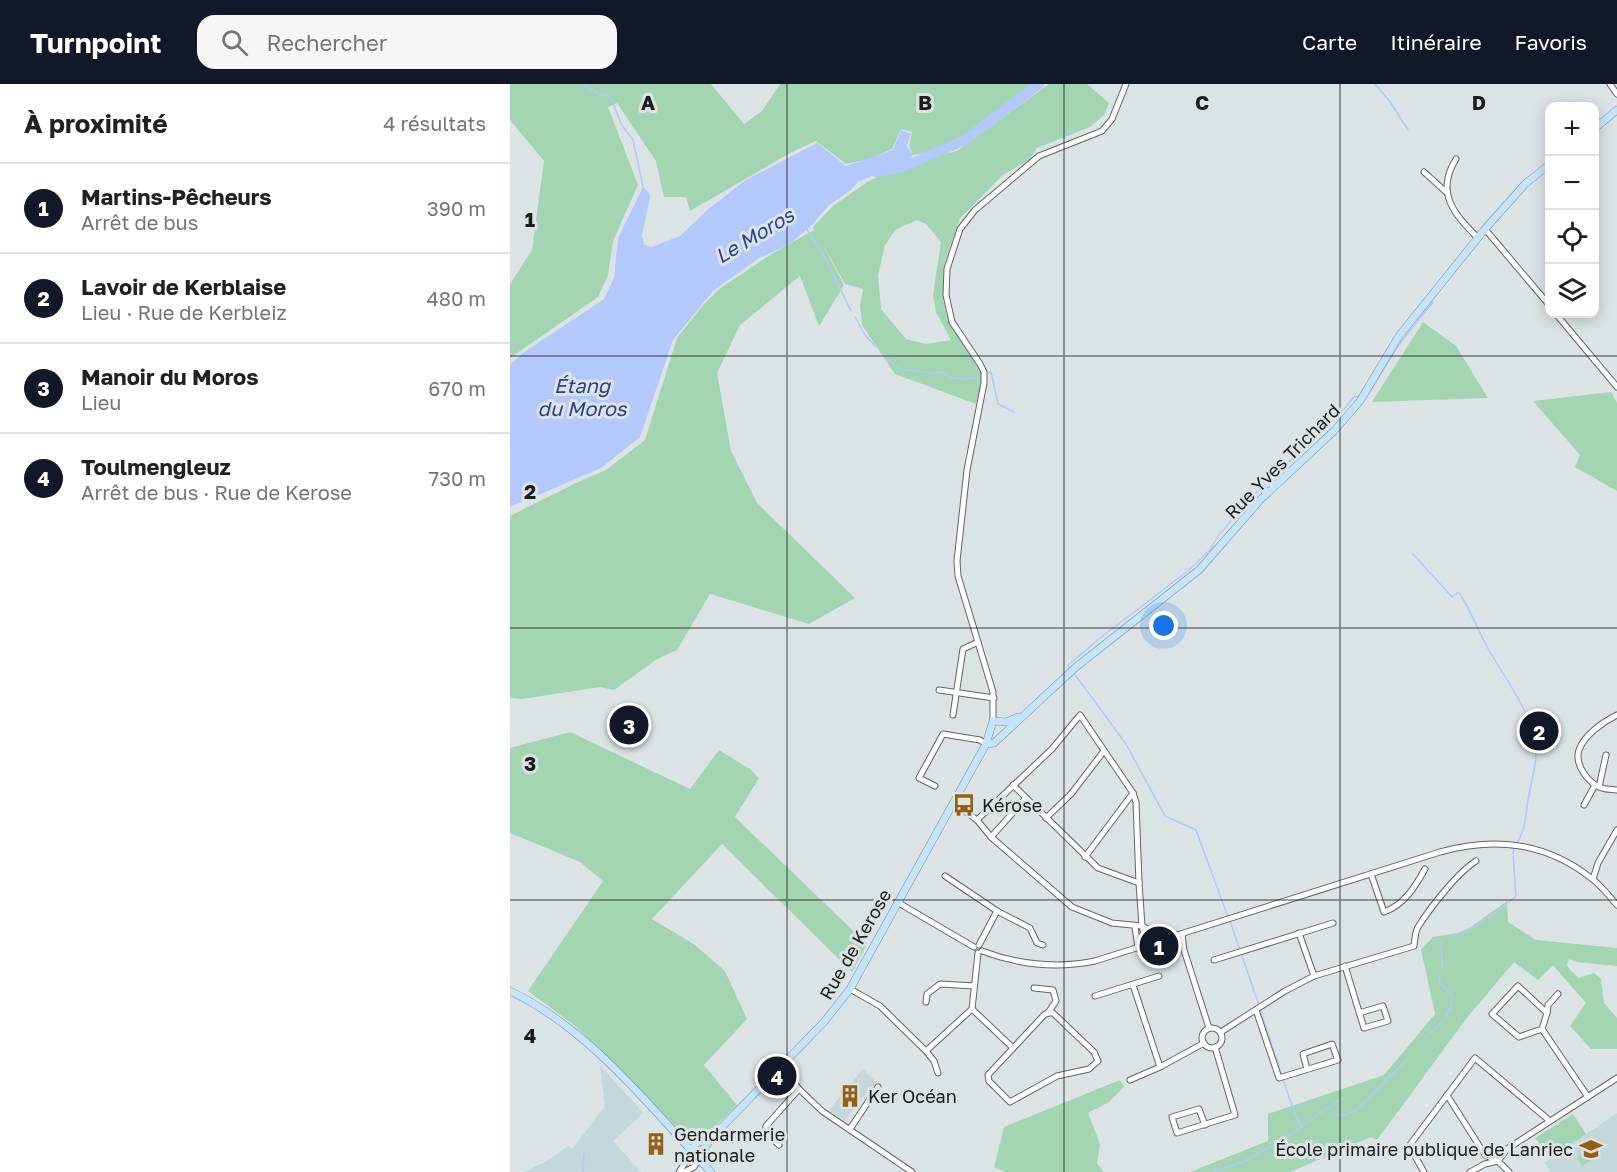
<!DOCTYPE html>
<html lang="fr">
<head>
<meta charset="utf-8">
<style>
	body { margin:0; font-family:"Golos Text",sans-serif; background:#f6f6f6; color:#202124 }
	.controls { position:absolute; right:18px; top:18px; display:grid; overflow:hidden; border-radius:12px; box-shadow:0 3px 15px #0003 }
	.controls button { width:54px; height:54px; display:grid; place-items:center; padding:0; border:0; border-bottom:2px solid #e0e0e0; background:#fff; color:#202124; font:30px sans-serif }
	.you { position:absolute; left:654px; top:542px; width:21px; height:21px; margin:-15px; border:4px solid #fff; border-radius:50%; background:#1a73e8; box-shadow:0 0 0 9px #1a73e833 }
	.badge { display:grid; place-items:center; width:39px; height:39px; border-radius:50%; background:#111827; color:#fff; font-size:20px; font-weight:700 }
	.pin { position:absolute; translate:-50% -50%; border:3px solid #fff; box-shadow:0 2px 6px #0006 }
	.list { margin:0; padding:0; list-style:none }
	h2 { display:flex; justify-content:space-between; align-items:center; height:78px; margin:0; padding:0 24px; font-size:26px }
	h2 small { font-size:20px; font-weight:400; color:#757577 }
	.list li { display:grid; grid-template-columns:39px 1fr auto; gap:18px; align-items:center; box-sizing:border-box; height:90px; padding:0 24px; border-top:2px solid #e0e0e0 }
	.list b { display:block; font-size:22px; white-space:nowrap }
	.list p { margin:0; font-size:20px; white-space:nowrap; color:#757577 }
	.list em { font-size:20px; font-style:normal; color:#757577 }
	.icon { flex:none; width:33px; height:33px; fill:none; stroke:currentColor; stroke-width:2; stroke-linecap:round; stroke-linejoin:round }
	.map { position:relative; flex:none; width:1107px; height:1088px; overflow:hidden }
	header { display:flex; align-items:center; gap:36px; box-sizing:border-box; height:84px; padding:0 30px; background:#111827; color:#fff }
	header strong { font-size:28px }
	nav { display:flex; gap:33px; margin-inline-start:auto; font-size:21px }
	.search { width:420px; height:54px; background:#f6f6f6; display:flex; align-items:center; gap:15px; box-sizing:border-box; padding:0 21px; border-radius:18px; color:#757577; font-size:22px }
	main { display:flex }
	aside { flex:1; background:#fff }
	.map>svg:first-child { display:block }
</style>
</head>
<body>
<header>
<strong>Turnpoint</strong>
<div class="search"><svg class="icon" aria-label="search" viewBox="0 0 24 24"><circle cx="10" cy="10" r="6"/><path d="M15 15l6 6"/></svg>Rechercher</div>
<nav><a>Carte</a><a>Itinéraire</a><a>Favoris</a></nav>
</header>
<main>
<aside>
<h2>À proximité<small>4 résultats</small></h2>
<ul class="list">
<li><span class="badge">1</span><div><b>Martins-Pêcheurs</b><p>Arrêt de bus</p></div><em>390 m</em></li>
<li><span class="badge">2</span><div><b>Lavoir de Kerblaise</b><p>Lieu · Rue de Kerbleiz</p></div><em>480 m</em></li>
<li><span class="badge">3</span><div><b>Manoir du Moros</b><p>Lieu</p></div><em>670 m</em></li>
<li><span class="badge">4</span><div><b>Toulmengleuz</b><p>Arrêt de bus · Rue de Kerose</p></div><em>730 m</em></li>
</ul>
</aside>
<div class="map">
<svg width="1107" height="1088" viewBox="0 0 1107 1088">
	<rect width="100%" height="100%" fill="#dbe3e4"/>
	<g fill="#c6d7da">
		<polygon points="90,981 133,1029 103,1057 131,1088 14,1088 37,1077 58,1062 62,1065 95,1023"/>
		<polygon points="353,985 367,999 349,1017 335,1037 319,1026"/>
		<polygon points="1107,1029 1107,1088 1041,1088 1034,1079"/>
	</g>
	<g fill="#a4d5b2" fill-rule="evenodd">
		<polygon points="0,0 201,0 234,40 252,27 270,0 533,0 496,21 476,41 442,64 403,71 399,62 402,48 391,45 382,65 359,75 336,80 306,57 282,68 180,127 176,113 154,113 146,77 107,19 98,23 128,101 103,157 98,191 88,213 0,274 0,200 22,166 34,77 0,36"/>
		<path d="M539,0H577L599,19L594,31L580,43L527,64L519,76L493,91L450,134L435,178L433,216L438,236L474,288L466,320L385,290L352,241L350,221L353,205L335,200L312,159L334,201L309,242L290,192L230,241L207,289L221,367L247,419L345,514L299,540L200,510L167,566L147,575L104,606L90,603L12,615L0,614V432L68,398L96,386L135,356L167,254L194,220L209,205L260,171L304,146L303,143L323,122L357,98L379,87L411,76L447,67ZM407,136L416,140L431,158L423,211L426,228L441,256L416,260L396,255L371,225L368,191L375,161L385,146Z"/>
		<polygon points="913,238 946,262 978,314 862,318"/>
		<polygon points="1101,308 1107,319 1107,407 1065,383 1070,371 1023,317"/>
		<polygon points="60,648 180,705 209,666 240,685 249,694 225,733 357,860 342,888 212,760 142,835 185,861 215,887 237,935 194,981 227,1021 197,1051 178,1055 111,986 64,941 18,907 93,797 70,778 0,749 0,664"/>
		<polygon points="997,817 998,838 1026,856 1107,864 1107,882 1066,878 1059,875 1057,881 1060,886 1069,894 1084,889 1091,895 1094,919 1107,934 1107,965 1081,965 1060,942 1076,919 1043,881 1028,896 1004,878 956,935 867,1056 861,1053 780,1088 680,1088 758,1057 758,1030 874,991 925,930 911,866 923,853 954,848"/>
		<polygon points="610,996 614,1003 599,1018 578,1029 590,1060 587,1079 594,1088 495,1088 484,1083 494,1043"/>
		<polygon points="1063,1030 1076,1050 1041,1074 1025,1054"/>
		<polygon points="1079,1065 1084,1074 1072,1082 1067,1073"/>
	</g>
	<polygon fill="#b3c8fb" points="391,46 401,50 397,62 403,71 400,76 348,98 341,106 318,122 302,141 278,161 249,174 203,207 163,256 130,353 91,384 0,423 0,281 13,269 94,215 104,194 108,154 133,103 139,109 140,114 132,151 134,161 142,163 170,152 197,126 236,96 307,59 336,82 383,66"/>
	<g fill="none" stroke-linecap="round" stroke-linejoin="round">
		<g stroke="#b3c8fb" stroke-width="1.5">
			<polyline points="73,0 91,11 96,11 102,16 111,40 123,56 133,102"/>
			<polyline points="524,0 526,3"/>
			<polyline points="865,0 881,19 898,46"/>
			<polyline points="296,144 314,172 341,227"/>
			<polyline points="345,233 355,251 366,263"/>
			<polyline points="370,268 388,284 396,286 422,289 431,288 441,294 454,295 469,293"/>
			<polyline points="479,289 481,288 488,320 504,328"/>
			<polyline points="857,310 859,309 888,262 923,218"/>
			<path d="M903,470L942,513L949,508C959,524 966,541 974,557C992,593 1025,628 1026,670C1026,684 1021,697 1019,711C1015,729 1017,744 1006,760"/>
			<polyline points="560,584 558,581 594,551 679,486 700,466 708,452 743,412 834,325 844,313 850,312"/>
			<polyline points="563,588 616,660 655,732 686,746 718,833"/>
			<polyline points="720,837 749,921"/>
			<path d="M942,852C967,843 986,830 1006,812L1003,769L1004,764"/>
			<polyline points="931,856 932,884"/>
			<polyline points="930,891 929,898 942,911 941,924 936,932"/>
			<polyline points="750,925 782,1022 791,1043"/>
			<polyline points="911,957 932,938"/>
			<polyline points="821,1025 829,1032 844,1028 899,974"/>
			<polyline points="73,1088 74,1070"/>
			<polyline points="701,1088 733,1078 777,1053 832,1014"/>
		</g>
		<polyline stroke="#b3c8fb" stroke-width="10" points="366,88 393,83 455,56 529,0"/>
		<g stroke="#606768" stroke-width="7">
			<g id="minor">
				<polyline points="1100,0 1107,10"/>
				<path d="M946,75C925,109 944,130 968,154"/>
				<polyline points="914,88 936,108"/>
				<polyline points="975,145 1040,222"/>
				<polyline points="1046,230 1107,303"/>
				<polyline points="429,606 484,614"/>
				<polyline points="443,631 453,565 468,558"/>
				<path d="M1107,631C1093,638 1074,651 1069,666C1064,681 1079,700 1092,704C1097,706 1102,705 1107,706"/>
				<polyline points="483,637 483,608 448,492 447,477 457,386 474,299 474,288 470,280 442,238 436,211 437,185 450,145 465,126 529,72 592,47 602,35 616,0"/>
				<polyline points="503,701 588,784 629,799"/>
				<polyline points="425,702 409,694 433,650 470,656 476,660"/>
				<polyline points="1089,703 1096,671"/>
				<polyline points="443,719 467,736 481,753 562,823 602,839 632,842 655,855"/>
				<polyline points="1074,721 1085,701"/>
				<polyline points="536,734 561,710 594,667"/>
				<polyline points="467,736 542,665 570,631 623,709 626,718 629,799 632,842 637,861"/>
				<polyline points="481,753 516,714"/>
				<polyline points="575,773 623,709"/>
				<path d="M861,790L874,828C894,821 905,803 915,785"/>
				<polyline points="435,792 487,827"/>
				<polyline points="1083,795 1088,779 1107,746"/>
				<polyline points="387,818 464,863"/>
				<polyline points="625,843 628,864"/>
				<polyline points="789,849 804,892"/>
				<polyline points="672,850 674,866 699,944"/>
				<polyline points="469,861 487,827 520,844 527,859 533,861"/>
				<path d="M472,867C509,881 545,885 585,877L930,768C985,753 1035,758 1081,794C1091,801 1099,812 1107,821"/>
				<polyline points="704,876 823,839"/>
				<polyline points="835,882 854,944 878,937 873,922 849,929"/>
				<polyline points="623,901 650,983"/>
				<polygon points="1008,902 1037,929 1032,945 1009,953 982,930"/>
				<polyline points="524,904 543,906 546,917 538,929"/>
				<polyline points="340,905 370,922 416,967 424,977 428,989"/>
				<polyline points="585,912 649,892"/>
				<polyline points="416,918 417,910 430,900 464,902"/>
				<polyline points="462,925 503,964"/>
				<polyline points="746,926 769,994 828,976 822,960 793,970 797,985"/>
				<polygon points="538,929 543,929 584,968 588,977 579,985 547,992 500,1018 479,997 478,991 534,931"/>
				<polyline points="1037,929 1038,921 1048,910"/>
				<circle cx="702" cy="954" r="10"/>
				<polyline points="1032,945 1078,1013"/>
				<path d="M711,948L775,907L804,892L904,862C905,855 905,848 908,843C920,824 947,789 966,777"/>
				<polyline points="416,967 462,925 468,869"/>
				<polyline points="271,983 289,1005 312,1027 402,1088"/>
				<polyline points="620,996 650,983 694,959"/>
				<polyline points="937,1011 975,1071 988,1077 999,1088"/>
				<polyline points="695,1041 689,1025 662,1033 667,1049 725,1031 705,963"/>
				<polyline points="340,1045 368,1003"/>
				<polyline points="269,1061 256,1049 256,1042 289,1005"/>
				<polyline points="169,1088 182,1068"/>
				<polyline points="174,1088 184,1083 189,1075"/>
				<polyline points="914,1088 899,1062 965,974 1040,1037"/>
				<polyline points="960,1088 975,1080 988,1077 997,1065 1107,994"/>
			</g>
		</g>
		<g stroke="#7092a9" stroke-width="8">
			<g id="major">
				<polyline points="1084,45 1107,26"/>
				<polyline points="476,660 484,659 566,583 689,486 751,415 824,347 850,317 889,252 975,145 1015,100 1040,80"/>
				<path d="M0,907C80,945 141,1024 201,1088"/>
				<polyline points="182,1068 185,1060 203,1051"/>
				<polyline points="189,1075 194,1064 205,1050 314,938 340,905 476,660 483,637 497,638 508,633"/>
			</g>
		</g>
		<use href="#minor" stroke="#fff" stroke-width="5"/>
		<use href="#major" stroke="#c5e4f8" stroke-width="7"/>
	</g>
	<path fill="none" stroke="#1a1c1d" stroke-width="1.5" stroke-opacity="0.55" d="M277,0V1088M554,0V1088M830,0V1088M0,272H1107M0,544H1107M0,816H1107"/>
	<defs>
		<g id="bus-bare" transform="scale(1.8)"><path d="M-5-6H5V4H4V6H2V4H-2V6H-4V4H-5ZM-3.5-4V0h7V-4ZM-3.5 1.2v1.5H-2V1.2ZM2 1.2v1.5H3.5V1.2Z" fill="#945f16" stroke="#dbe3e4" stroke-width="2.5" paint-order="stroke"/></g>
		<g id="building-bare" transform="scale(1.8)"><path d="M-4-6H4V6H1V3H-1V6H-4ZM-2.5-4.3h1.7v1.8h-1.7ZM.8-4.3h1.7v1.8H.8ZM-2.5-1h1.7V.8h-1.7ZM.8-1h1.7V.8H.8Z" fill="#945f16" stroke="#dbe3e4" stroke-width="2.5" paint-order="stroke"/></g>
		<g id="school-bare" transform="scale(1.8)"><path d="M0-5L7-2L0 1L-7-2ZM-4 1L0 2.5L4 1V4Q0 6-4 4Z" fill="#945f16" stroke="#dbe3e4" stroke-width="2.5" paint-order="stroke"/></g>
	</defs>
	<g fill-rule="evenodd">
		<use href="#bus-bare" x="454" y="721"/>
		<use href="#building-bare" x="340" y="1012"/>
		<use href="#building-bare" x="146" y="1060"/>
		<use href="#school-bare" x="1081" y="1065"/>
	</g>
	<g text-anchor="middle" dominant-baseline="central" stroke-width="6" stroke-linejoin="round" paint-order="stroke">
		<g font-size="18" fill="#1a1c1d" stroke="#dbe3e4">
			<text transform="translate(772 377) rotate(-45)">Rue Yves Trichard</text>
			<text transform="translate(345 860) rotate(-60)">Rue de Kerose</text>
		</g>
		<g font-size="18" fill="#1a1c1d" stroke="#dbe3e4" text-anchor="start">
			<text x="472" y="721">Kérose</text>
			<text x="358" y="1012">Ker Océan</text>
			<text x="164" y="1050">Gendarmerie<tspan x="164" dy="21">nationale</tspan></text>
			<text x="1063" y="1065" text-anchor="end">École primaire publique de Lanriec</text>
		</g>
		<g font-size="20" font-style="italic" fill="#2b428a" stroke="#dbe3e4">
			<text transform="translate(244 151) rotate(-31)">Le Moros</text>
			<text x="72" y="301">Étang<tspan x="72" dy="23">du Moros</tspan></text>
		</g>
	</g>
	<g font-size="20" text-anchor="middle" font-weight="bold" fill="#1a1c1d" stroke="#dbe3e4" stroke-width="6" stroke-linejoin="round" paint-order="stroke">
		<text x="138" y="26">A</text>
		<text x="415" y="26">B</text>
		<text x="692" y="26">C</text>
		<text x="969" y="26">D</text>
		<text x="20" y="143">1</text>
		<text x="20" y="415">2</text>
		<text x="20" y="687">3</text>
		<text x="20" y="959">4</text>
	</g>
</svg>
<div class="controls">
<button>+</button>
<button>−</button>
<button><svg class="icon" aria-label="locate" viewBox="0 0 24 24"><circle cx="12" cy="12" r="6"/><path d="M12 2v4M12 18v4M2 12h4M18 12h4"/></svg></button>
<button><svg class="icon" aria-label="layers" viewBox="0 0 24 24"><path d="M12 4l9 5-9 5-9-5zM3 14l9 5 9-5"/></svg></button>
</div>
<div class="you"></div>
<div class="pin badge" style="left:649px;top:862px">1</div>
<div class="pin badge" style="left:1029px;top:647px">2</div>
<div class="pin badge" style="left:119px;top:641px">3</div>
<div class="pin badge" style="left:267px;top:992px">4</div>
</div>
</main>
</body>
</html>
